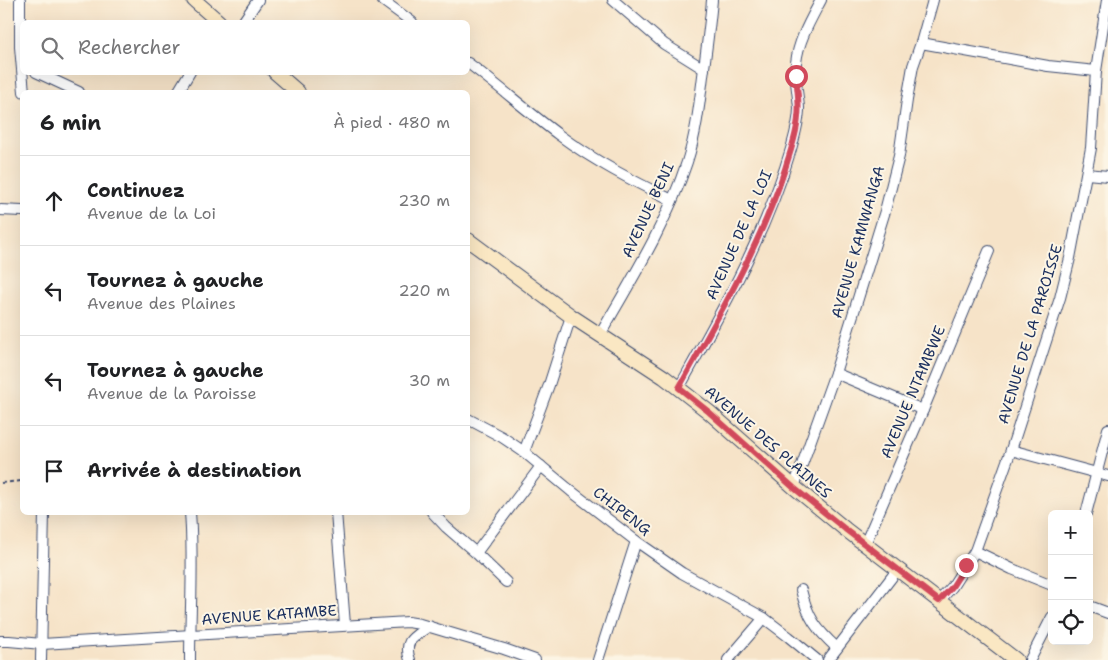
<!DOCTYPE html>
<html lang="fr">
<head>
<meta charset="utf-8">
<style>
	body { margin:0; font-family:"Shantell Sans",sans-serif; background:#f2f2f2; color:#202124 }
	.controls { position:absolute; right:15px; bottom:15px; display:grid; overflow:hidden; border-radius:8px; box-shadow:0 5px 20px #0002 }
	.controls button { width:45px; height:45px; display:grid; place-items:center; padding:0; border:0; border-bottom:1px solid #e0e0e0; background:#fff; color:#202124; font:25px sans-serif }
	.stop { position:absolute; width:15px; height:15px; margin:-11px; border:4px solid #d1495b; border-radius:50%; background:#fff }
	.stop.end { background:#d1495b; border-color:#fff; box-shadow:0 1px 5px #0008 }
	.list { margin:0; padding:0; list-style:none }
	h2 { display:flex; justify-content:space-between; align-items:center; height:65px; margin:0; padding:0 20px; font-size:21px }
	h2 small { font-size:16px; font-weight:400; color:#757577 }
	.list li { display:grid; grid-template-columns:32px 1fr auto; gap:15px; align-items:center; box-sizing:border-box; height:90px; padding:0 20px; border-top:1px solid #e0e0e0 }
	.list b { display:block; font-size:19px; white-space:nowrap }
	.list p { margin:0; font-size:16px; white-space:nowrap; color:#757577 }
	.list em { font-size:16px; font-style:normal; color:#757577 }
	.icon { flex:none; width:28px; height:28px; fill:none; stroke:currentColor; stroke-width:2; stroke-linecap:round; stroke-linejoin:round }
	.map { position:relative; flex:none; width:1108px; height:660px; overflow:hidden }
	.search { position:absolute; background:#fff; box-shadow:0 5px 20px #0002; left:20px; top:20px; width:450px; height:55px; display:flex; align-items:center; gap:12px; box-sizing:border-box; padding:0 18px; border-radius:8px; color:#757577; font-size:19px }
	.panel { position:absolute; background:#fff; box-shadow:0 5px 20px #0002; left:20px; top:90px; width:450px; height:425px; border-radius:8px }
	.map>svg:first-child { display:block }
</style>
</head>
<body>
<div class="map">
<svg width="1108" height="660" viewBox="0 0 1108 660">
	<rect width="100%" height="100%" fill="#fcf5e5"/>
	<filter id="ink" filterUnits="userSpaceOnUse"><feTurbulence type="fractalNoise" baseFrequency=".02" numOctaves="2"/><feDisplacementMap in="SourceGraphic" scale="10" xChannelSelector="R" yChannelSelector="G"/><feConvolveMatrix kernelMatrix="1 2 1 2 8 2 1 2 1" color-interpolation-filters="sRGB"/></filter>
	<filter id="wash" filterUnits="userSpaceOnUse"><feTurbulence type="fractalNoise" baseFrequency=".0096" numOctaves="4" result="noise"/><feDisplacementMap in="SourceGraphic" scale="20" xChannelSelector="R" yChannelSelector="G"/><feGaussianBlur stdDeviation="1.12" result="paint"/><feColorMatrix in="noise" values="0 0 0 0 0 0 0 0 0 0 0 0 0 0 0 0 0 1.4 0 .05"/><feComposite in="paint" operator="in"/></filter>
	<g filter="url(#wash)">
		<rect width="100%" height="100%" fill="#f6e3c8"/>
	</g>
	<g filter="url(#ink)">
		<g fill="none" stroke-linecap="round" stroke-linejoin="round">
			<g stroke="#3c4a6e" stroke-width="12">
				<g id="street">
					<polyline points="20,0 20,47 24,92"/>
					<polyline points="382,0 412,22"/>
					<polyline points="613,0 664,44 704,69"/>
					<polyline points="243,22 258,0"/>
					<polyline points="921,43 1048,66 1096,71"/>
					<path d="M468,63C499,86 528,112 559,135C594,161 633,181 672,200"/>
					<polyline points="36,72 79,92"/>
					<polyline points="178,92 190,72"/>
					<polyline points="1087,174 1108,176"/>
					<polyline points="0,210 22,211"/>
					<path d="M600,335C632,279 667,223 687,162C697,131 700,99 704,68C707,45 710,23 712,0"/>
					<polyline points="835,373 923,410"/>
					<path d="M679,388C722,311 766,234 791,149C795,135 799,122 799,108C798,93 794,78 796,63C798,41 811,19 821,0"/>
					<polyline points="468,419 502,437 524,452 571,491 636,541 682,573 764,618 789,637 817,660"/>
					<polyline points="1011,450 1108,476"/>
					<polyline points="524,452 549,385 571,316"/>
					<polyline points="794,487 835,373 885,211 899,156 907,100 913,66 921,43 933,0"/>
					<polyline points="336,512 345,625"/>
					<polyline points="432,512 446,527 476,553 506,582"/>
					<polyline points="1086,514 1108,429"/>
					<polyline points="865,544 923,410 989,251"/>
					<polyline points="975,551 1012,569 1052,585"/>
					<polyline points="476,553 541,466"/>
					<path d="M801,590C808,618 816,629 837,648"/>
					<polyline points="939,601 952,587 975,551 1011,450 1060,298 1070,258 1091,148 1096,71 1107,0"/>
					<polyline points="1089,606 1108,613"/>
					<polyline points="0,641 9,641 42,644 408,622 420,624 504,649 535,660"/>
					<polyline points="41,660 44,512"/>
					<path d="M190,660C190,611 194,562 190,512"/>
					<path d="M410,660C403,640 414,637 429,626"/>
					<polyline points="598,660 636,541"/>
					<polyline points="728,660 764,618"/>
					<polyline points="828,660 898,569"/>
					<polyline points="1030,660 1052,617"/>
				</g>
			</g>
			<g stroke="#3c4a6e" stroke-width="16">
				<g id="secondary">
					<polyline points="194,0 219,22"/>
					<polyline points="275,72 298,92"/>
					<polyline points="468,240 571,316 664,377 709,412 794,487 845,529 1016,660"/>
				</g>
			</g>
			<polyline stroke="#3c4a6e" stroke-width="2" stroke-dasharray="4 4" stroke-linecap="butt" points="1,483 22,481"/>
			<use href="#street" stroke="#fff" stroke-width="10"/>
			<use href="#secondary" stroke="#fae7c3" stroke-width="14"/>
		</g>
	</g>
	<g fill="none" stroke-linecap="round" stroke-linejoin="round" filter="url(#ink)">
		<path stroke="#d1495b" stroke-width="6" d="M796,76C797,90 800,104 798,117C797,135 790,152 785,169C760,246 718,317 679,388L709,412L794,488L845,529L939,601L952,587L966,565"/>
	</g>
	<g text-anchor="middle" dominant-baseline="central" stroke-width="4" stroke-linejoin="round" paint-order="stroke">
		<g font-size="15" fill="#1b2f5e" stroke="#fcf5e5">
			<text transform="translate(648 210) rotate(-65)">AVENUE BENI</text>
			<text transform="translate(739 235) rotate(-66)">AVENUE DE LA LOI</text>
			<text transform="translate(858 242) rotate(-74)">AVENUE KAMWANGA</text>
			<text transform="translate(1030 334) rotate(-73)">AVENUE DE LA PAROISSE</text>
			<text transform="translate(913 392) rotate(-67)">AVENUE NTAMBWE</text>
			<text transform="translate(768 442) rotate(41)">AVENUE DES PLAINES</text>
			<text transform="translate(622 511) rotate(38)">CHIPENG</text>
			<text transform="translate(269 615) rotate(-4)">AVENUE KATAMBE</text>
		</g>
	</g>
</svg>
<div class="controls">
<button>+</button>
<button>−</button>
<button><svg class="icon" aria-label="locate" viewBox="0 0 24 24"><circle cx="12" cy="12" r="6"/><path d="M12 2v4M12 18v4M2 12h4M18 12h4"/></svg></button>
</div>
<div class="stop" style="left:796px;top:76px"></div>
<div class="stop end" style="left:966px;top:565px"></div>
<div class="search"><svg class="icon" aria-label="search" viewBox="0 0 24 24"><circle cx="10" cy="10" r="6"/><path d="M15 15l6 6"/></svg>Rechercher</div>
<section class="panel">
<h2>6 min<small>À pied · 480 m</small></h2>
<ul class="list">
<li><svg class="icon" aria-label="ahead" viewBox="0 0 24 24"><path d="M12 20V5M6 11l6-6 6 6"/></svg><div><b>Continuez</b><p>Avenue de la Loi</p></div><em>230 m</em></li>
<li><svg class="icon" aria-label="left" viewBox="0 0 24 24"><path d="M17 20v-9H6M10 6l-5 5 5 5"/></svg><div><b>Tournez à gauche</b><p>Avenue des Plaines</p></div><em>220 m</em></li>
<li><svg class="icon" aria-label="left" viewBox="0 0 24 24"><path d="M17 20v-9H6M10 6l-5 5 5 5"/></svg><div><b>Tournez à gauche</b><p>Avenue de la Paroisse</p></div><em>30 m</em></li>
<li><svg class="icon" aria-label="arrive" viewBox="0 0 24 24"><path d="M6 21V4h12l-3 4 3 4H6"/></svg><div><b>Arrivée à destination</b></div></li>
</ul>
</section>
</div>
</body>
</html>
